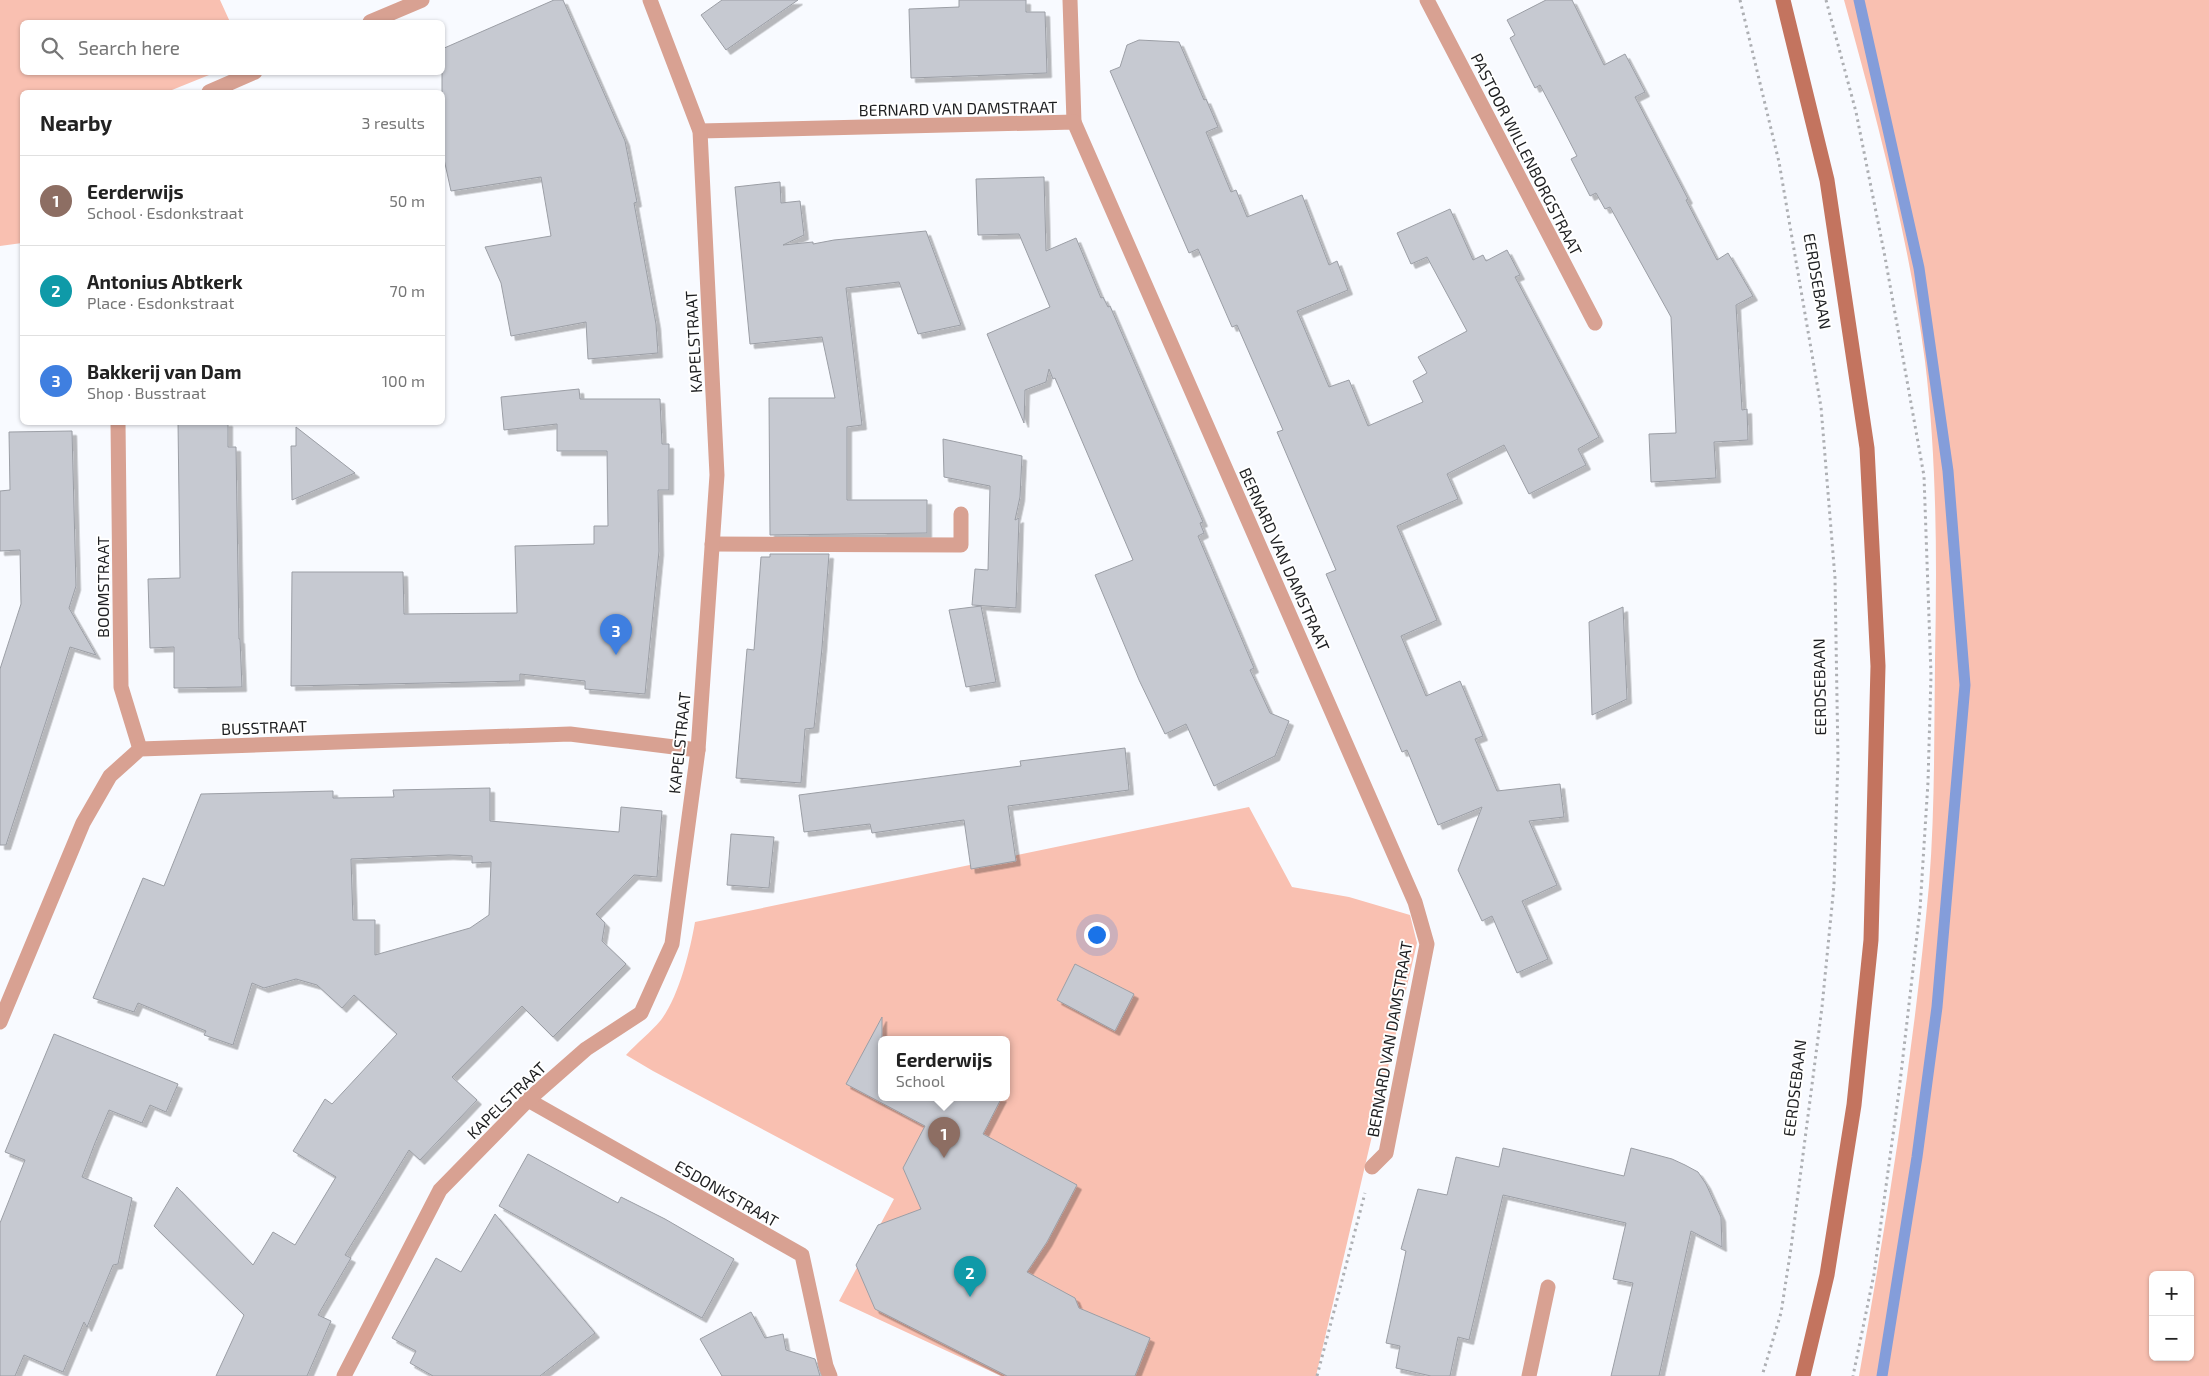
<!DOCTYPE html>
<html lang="en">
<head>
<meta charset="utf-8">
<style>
	body { margin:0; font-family:"Exo 2",sans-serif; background:#f2f2f2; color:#222 }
	.controls { position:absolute; right:15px; bottom:15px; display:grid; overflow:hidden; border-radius:8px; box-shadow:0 1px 4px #0004 }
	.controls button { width:45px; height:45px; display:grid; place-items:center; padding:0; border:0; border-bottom:1px solid #e0e0e0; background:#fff; color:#222; font:25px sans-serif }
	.you { position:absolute; left:1096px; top:934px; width:18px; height:18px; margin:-12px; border:4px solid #fff; border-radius:50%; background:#1a73e8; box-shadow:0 0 0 8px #1a73e833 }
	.badge { display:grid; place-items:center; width:32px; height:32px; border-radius:50%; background:#ea580c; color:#fff; font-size:16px; font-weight:700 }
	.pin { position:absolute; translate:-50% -41px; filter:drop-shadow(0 1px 2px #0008) }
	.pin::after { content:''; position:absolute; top:26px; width:18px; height:15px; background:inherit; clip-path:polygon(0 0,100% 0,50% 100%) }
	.popup { position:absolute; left:878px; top:1036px; width:132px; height:65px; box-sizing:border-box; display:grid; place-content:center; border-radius:8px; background:#fff; filter:drop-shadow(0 1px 4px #0005); font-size:16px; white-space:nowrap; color:#767676 }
	.popup b { font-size:19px; color:#222 }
	.popup::after { content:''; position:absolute; left:50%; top:100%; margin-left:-10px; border:10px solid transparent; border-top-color:#fff }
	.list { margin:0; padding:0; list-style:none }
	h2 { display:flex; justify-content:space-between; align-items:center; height:65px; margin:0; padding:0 20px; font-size:21px }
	h2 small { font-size:16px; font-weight:400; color:#767676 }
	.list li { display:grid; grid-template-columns:32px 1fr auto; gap:15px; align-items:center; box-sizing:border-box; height:90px; padding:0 20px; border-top:1px solid #e0e0e0 }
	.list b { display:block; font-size:19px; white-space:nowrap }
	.list p { margin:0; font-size:16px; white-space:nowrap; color:#767676 }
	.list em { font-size:16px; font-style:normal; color:#767676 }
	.icon { flex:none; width:28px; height:28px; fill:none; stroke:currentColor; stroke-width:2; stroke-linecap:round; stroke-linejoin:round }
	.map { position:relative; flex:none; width:2209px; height:1376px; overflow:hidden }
	.search { position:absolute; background:#fff; box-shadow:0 1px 4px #0004; left:20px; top:20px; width:425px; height:55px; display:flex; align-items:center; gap:12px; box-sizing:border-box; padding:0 18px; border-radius:8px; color:#767676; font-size:19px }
	.panel { position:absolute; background:#fff; box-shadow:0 1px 4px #0004; left:20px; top:90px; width:425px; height:335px; border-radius:8px }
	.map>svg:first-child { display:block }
</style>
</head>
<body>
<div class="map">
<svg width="2209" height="1376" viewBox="0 0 2209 1376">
	<defs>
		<filter id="shadow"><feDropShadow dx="4.5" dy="4.5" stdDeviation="0" flood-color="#0004"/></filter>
	</defs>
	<rect width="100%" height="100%" fill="#f8faff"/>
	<g fill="#f9c0b1" fill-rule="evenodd">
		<polygon points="0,0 220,0 230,22 22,22 22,72 214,73 167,92 22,92 22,243 0,246"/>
		<path d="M1844,0H2209V1376H1859C1888,1213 1914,1050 1929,885C1935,811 1934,736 1935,661C1937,561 1937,461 1925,361C1909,239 1877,119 1844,0ZM2153,1275H2190V1357H2153Z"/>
		<path d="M1249,807L1292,887L1349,897L1410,915L1417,943L1316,1376H1001L839,1301L894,1199L653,1071L626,1055C637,1043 651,1032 661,1020C679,996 690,951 695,922ZM882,1039H1006V1097H882Z"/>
	</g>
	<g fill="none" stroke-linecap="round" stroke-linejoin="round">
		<polyline stroke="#849dda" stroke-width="11" points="1859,0 1919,268 1948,471 1965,685 1937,1007 1917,1157 1882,1376"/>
	</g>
	<g fill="#c6c9d1" stroke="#9b9ea5" fill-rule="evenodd" filter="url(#shadow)">
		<polygon points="554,0 563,0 625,141 637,202 634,203 656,324 658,353 588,359 586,322 511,336 501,283 485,247 551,236 541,177 451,191 442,150 442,49"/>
		<polygon points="722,0 798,0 726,50 701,15"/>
		<polygon points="959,0 1026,0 1026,12 1045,12 1047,73 911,78 909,9 959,7"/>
		<polygon points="1546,0 1572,0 1604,65 1625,54 1645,92 1635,97 1688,199 1686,200 1717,260 1728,253 1753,296 1736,305 1742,410 1747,409 1748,440 1714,442 1716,478 1651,482 1649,434 1676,433 1671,317 1610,207 1605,209 1596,193 1590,196 1571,159 1577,156 1559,121 1540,85 1535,88 1510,38 1515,35 1507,20"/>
		<polygon points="1139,40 1179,42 1204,100 1206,99 1218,127 1206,132 1231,192 1236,190 1247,217 1302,195 1329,265 1337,261 1348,290 1297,311 1329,387 1349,380 1368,426 1423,402 1413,381 1427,373 1418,357 1467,331 1427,257 1411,264 1397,233 1450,209 1473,260 1483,255 1486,261 1507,250 1520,275 1515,277 1599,437 1578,449 1586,465 1529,494 1504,445 1447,474 1458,499 1397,526 1437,620 1401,636 1426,696 1460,681 1483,736 1475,739 1497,791 1560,784 1564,817 1529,821 1557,885 1522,901 1548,959 1517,973 1492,916 1482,921 1458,870 1482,807 1438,825 1407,750 1402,752 1326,574 1336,570 1277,432 1283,430 1237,325 1232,327 1198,249 1189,253 1110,71 1120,67 1127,45"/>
		<polygon points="1044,177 1046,251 1076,238 1101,298 1103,297 1108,307 1110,306 1203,522 1200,523 1204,533 1198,536 1254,668 1250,670 1270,713 1289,721 1275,756 1214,786 1186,724 1165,734 1139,680 1095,575 1133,560 1055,378 1053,379 1049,369 1046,382 1025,390 1024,423 987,334 1050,307 1019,234 978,235 976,179"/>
		<polygon points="780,182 781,203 800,201 804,235 783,245 813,242 813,244 834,240 926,231 961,325 918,334 899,282 846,288 862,425 847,427 847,500 927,500 927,533 770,535 769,398 835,398 822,337 750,344 735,187"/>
		<polygon points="579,389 580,399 660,399 662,444 669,444 669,490 658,490 659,551 645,694 585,689 585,681 520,674 520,681 291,686 292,572 403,572 404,614 517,613 515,546 594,544 594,526 608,526 607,451 557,451 557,424 504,430 501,397"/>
		<polygon points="178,422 228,422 228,447 236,447 239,639 240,639 242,687 174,688 174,647 150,648 148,579 180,578"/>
		<polygon points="296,427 355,473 292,500 291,446 296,446"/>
		<polygon points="72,431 76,586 69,608 96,655 70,647 6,845 0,845 0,669 21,604 20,550 0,551 0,491 10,490 9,432"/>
		<polygon points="943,439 1022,456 1020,497 1015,520 1019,518 1016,608 972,605 975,569 988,570 990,486 944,477"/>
		<polygon points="770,554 829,554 822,648 814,728 805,729 801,783 736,778 747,649 754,650 761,557 770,557"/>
		<polygon points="981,606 996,682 966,687 949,610"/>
		<polygon points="1623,607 1627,699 1592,715 1589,622"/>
		<polygon points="1125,748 1129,790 1008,806 1016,861 971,869 964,820 872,833 870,824 804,832 799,795 1021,766 1020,761"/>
		<path d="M490,788V821L619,832L621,807L662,811L657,877L634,875L596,914L605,923L602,941L626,964L553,1037L522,1006L452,1077L477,1100L420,1160L409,1150L345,1255L351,1258L318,1315L331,1321L307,1376H216L244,1315L154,1226L177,1187L253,1265L273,1232L295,1245L336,1177L293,1151L325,1099L332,1104L397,1034L354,995L342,1008L317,985L296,979L264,988L252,983L233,1045L204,1035L206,1031L138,1003L134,1012L93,998L143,878L164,886L201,794L333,791V798L394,797L393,790ZM449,855L472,856V863L491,862L489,915L470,928L375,955V920H353L351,859Z"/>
		<polygon points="731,834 774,837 769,888 727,885"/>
		<polygon points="1075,964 1134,994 1115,1031 1057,1000"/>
		<polygon points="882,1017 882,1097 1002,1097 983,1134 1077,1185 1047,1242 1027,1272 1075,1298 1079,1308 1150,1338 1135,1376 1007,1376 875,1309 856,1265 878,1225 921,1209 903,1168 925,1126 846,1084"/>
		<polygon points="54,1034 178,1084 166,1112 150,1105 142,1123 109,1110 95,1143 82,1177 132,1198 118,1264 113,1265 87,1327 84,1322 63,1372 24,1355 15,1376 0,1376 0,1223 25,1160 5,1152"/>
		<polygon points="1503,1148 1624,1176 1631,1148 1672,1159 1685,1165 1698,1172 1706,1184 1721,1217 1722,1247 1691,1231 1659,1376 1611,1376 1633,1283 1613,1279 1626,1223 1503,1195 1469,1340 1458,1337 1450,1376 1431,1376 1396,1368 1400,1346 1386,1343 1406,1251 1401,1249 1418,1189 1447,1195 1456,1157 1499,1167"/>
		<polygon points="528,1154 618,1203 621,1197 665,1219 734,1259 702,1318 499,1206"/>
		<polygon points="495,1214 595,1333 540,1376 433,1376 410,1363 416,1351 392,1338 436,1258 461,1272"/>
		<polygon points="751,1312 765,1338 783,1334 786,1350 815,1359 820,1376 722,1376 700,1339"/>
	</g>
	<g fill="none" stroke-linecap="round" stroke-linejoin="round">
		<g stroke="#adafb3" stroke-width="3" stroke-dasharray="2.5 4" stroke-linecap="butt">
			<polyline points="1740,0 1779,162 1821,407 1835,578 1838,759 1834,885 1822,1007 1791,1248 1781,1313 1762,1376"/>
			<polyline points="1826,0 1856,112 1885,257 1924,476 1931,675 1928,782 1920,909 1899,1091 1874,1274 1853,1376"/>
			<polyline points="1317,1376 1365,1193"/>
		</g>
		<polyline stroke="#d8a192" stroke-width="15" points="712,544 961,545 961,514"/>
		<g stroke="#d8a192" stroke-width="15">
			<polyline points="1070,0 1074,122"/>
			<polyline points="1427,0 1595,323"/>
			<polyline points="370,22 422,0"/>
			<polyline points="209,92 255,72"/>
			<polyline points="700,131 1074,122 1415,902 1427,944 1386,1153 1372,1167"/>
			<polyline points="118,422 121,687 140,749"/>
			<polyline points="0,1022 83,823 110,776 140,749 570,734 698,750"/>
			<polyline points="528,1100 802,1255 826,1366 830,1376"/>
			<polyline points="344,1376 440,1190 528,1100 586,1049 641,1013 672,944 698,750 717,475 700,131 650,0"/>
			<polyline points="1529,1376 1548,1287"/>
		</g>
		<polyline stroke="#c3745f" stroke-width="15" points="1783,0 1827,180 1867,448 1878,666 1871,940 1854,1105 1827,1275 1803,1376"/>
	</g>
	<g text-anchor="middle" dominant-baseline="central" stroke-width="4" stroke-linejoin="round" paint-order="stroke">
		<g font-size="16" fill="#1e1f21" stroke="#fff">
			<text transform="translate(958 108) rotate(-1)">BERNARD VAN DAMSTRAAT</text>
			<text transform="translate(1527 154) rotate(63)">PASTOOR WILLENBORGSTRAAT</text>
			<text transform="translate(1818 281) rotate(80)">EERDSEBAAN</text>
			<text transform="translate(693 342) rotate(-93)">KAPELSTRAAT</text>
			<text transform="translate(1285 559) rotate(66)">BERNARD VAN DAMSTRAAT</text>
			<text transform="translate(102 587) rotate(-90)">BOOMSTRAAT</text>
			<text transform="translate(1819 687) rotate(-91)">EERDSEBAAN</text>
			<text transform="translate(264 727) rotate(-2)">BUSSTRAAT</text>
			<text transform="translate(679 743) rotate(-84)">KAPELSTRAAT</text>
			<text transform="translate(1389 1039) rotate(-80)">BERNARD VAN DAMSTRAAT</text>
			<text transform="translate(1794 1088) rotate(-83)">EERDSEBAAN</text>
			<text transform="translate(506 1100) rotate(-44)">KAPELSTRAAT</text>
			<text transform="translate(727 1193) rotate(30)">ESDONKSTRAAT</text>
		</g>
	</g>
</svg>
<div class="controls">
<button>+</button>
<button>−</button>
</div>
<div class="you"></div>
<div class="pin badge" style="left:944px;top:1158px;background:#8d6e63">1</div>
<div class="popup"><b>Eerderwijs</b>School</div>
<div class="pin badge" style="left:970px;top:1297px;background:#0f9aa8">2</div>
<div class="pin badge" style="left:616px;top:655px;background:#3f7fe0">3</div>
<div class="search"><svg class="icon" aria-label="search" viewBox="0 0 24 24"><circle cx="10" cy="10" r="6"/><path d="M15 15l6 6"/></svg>Search here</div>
<section class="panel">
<h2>Nearby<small>3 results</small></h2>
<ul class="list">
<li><span class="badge" style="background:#8d6e63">1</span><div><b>Eerderwijs</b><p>School · Esdonkstraat</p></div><em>50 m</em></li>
<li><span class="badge" style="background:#0f9aa8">2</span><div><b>Antonius Abtkerk</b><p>Place · Esdonkstraat</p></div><em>70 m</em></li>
<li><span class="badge" style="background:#3f7fe0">3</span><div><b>Bakkerij van Dam</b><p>Shop · Busstraat</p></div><em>100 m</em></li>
</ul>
</section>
</div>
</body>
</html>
